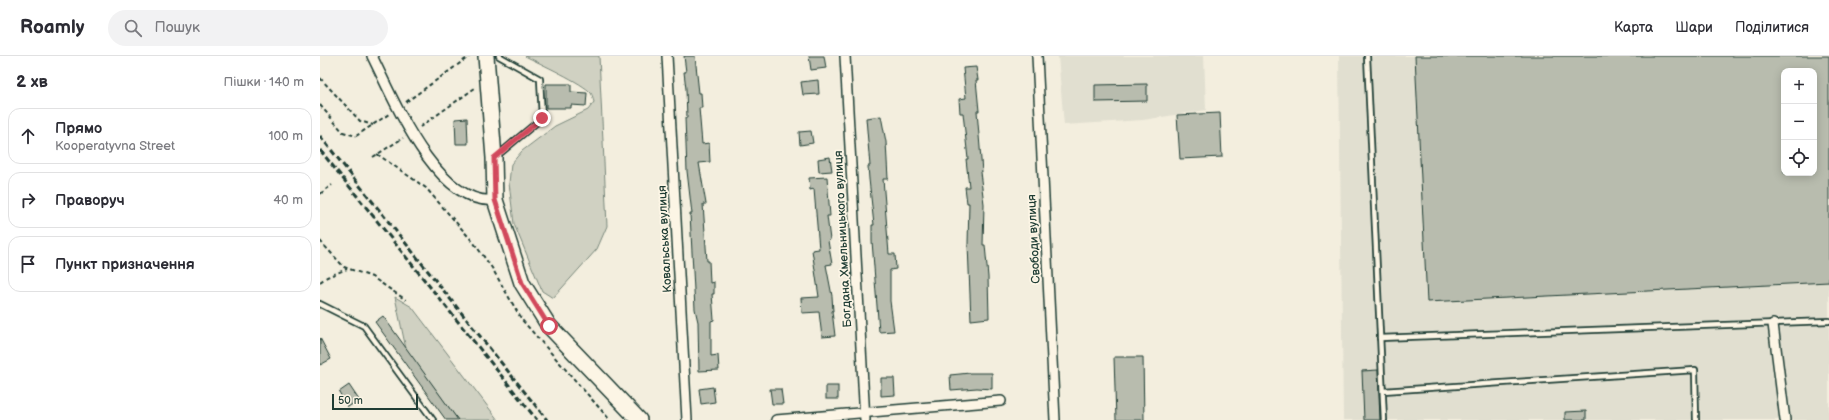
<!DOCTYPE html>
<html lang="uk">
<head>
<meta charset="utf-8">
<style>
	body { margin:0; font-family:"Balsamiq Sans",sans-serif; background:#f2f2f3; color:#2b2b33 }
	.controls { position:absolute; right:12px; top:12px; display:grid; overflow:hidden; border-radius:8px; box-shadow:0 2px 10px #0003 }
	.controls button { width:36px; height:36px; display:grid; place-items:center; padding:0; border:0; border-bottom:1px solid #e1e1e2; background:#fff; color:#2b2b33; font:20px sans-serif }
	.scale { position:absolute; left:12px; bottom:10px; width:86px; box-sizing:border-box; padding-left:4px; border:2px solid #1f3d34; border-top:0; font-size:11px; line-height:14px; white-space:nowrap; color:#1f3d34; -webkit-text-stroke:3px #fcf5e5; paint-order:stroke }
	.stop { position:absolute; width:12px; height:12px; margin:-9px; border:3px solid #d1495b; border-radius:50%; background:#fff }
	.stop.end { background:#d1495b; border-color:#fff; box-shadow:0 1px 4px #0008 }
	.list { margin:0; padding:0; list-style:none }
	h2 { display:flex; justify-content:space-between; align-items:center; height:52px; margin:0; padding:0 16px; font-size:17px }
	h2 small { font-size:13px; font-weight:400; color:#7c7c81 }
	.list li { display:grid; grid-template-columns:26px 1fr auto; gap:12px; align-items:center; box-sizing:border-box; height:56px; margin:0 8px 8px; padding:0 8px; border:1px solid #e1e1e2; border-radius:12px }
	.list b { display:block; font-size:15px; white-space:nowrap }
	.list p { margin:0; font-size:13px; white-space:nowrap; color:#7c7c81 }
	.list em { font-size:13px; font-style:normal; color:#7c7c81 }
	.icon { flex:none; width:22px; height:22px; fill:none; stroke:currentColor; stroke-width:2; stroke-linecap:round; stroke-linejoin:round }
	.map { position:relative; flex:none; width:1509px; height:364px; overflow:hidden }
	header { display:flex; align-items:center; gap:24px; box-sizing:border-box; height:56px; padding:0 20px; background:#fff; border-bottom:1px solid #e1e1e2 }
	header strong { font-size:19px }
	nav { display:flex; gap:22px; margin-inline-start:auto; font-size:14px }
	.search { width:280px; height:36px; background:#f2f2f3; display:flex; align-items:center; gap:10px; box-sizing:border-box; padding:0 14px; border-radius:22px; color:#7c7c81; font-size:15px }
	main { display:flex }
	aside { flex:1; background:#fff }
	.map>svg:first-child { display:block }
</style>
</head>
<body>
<header>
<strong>Roamly</strong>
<div class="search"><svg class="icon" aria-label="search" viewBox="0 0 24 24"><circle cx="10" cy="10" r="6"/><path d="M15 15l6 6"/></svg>Пошук</div>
<nav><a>Карта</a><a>Шари</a><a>Поділитися</a></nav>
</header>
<main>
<aside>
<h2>2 хв<small>Пішки · 140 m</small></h2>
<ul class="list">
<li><svg class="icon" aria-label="ahead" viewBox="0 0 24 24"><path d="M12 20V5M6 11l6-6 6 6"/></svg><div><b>Прямо</b><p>Kooperatyvna Street</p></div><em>100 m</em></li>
<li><svg class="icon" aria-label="right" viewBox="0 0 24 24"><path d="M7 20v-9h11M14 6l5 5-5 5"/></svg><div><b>Праворуч</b></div><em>40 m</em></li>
<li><svg class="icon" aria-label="arrive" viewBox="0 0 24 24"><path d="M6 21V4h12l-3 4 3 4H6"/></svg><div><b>Пункт призначення</b></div></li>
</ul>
</aside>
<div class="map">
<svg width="1509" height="364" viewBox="0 0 1509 364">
	<rect width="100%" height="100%" fill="#f3eede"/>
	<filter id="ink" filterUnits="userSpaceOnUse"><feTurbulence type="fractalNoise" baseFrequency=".025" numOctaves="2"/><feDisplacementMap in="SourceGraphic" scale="8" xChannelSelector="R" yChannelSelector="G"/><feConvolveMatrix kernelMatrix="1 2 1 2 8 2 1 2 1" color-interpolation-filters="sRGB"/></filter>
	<g filter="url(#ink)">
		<g fill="#e1dfd0" fill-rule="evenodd">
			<polygon points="738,0 884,0 886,54 823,64 744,69"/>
			<path d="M1019,0H1509V364H1023ZM1464,15H1494V117H1464Z"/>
		</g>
		<g fill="#d0d1c2" stroke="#78877b">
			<path d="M205,0H279L287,170L277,193L233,242L222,235L194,168L189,127L191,108L202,95L235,70L268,54L274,46C273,43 273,40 271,37C263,27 219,7 205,0Z"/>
			<polygon points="75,241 92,251 178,364 138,364 86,293"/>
		</g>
		<g fill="#b8bcae" stroke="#1f3d34" fill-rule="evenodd">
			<polygon points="364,0 375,0 379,37 381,37 382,52 379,52 382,88 389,87 390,106 379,107 386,148 383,148 387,205 389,205 390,227 394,226 394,238 392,238 394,264 391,265 391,300 398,299 399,314 379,315 378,266 375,253 370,158 372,158 367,115 365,62 367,62 366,33 364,16 366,16"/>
			<polygon points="489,0 504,0 506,12 491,14"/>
			<path d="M1095,0H1509V226L1107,246ZM1464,15H1494V117H1464Z"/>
			<polygon points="656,11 658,24 656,24 659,55 657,55 662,116 660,116 664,148 663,189 665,189 668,221 669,262 651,264 648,188 649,147 647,147 645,131 649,131 646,103 648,103 643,57 640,57 639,43 646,42 643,12"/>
			<polygon points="498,24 499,38 483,39 481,26"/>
			<polygon points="226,28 251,28 251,36 267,37 266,50 251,49 251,52 226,52"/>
			<polygon points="827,28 827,45 775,46 775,29"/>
			<polygon points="900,57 902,101 860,103 857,59"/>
			<polygon points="561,60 566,86 568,123 563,123 569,198 575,198 576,213 570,214 570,245 574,275 559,276 552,185 552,169 554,169 549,123 548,110 550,110 546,62"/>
			<polygon points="147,62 148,88 136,88 135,63"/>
			<polygon points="491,75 493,87 480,89 479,76"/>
			<polygon points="510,101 512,115 499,116 498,103"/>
			<polygon points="507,121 510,160 507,160 510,184 508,185 512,208 506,209 512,240 513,255 512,255 515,280 502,281 499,256 482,257 481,242 499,241 492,194 499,193 494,133 490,134 489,122"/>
			<polygon points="63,260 138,364 126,364 55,266"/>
			<polygon points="0,282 11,303 0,309"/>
			<polygon points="794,301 823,301 824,364 796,364"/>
			<polygon points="1058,314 1060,364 1044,364 1042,315"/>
			<polygon points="650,317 672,317 672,333 657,332 631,334 630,319"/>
			<polygon points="561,322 574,322 575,339 561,340"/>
			<polygon points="29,329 39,344 28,351 19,336"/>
			<rect x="506" y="330" width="12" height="13"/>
			<polygon points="393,331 395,346 381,348 379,333"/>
			<polygon points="450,333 461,333 463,348 452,348"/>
			<polygon points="1266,355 1266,364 1245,364 1245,356"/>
		</g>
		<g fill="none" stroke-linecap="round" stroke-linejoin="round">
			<g stroke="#1f3d34" stroke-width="8">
				<g id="lane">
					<polyline points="1047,0 1064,364"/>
					<polyline points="178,99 222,62 220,23 179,0"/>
					<polyline points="0,248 44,270 113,364"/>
					<polyline points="1060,282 1509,265"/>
					<polyline points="1063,335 1375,314 1376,364"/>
				</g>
			</g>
			<g stroke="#1f3d34" stroke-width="12">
				<g id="street">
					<path d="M52,0C73,42 117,151 175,144"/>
					<polyline points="347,0 367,364"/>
					<polyline points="525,0 545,364"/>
					<polyline points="717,0 735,364"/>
					<polyline points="1453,268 1465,364"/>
					<polyline points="456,364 681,345"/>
				</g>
			</g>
			<g stroke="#1f3d34" stroke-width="18">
				<polyline id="primary" points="166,0 174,102 175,144 202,227 229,270 319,364"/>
			</g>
			<g stroke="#1f3d34" stroke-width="2" stroke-dasharray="4 3" stroke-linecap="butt">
				<polyline points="0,22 40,65 53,69"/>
				<polyline points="86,46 150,0"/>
				<polyline points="0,49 23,76 36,80 69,58"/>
				<polyline points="100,71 155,32"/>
				<polyline points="57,98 106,132 154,187 172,212 202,264 290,364"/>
				<polyline points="53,101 83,82"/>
				<polyline points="0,138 12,129"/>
				<polyline points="0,185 24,211 52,221 86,244"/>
				<polyline points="0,226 7,221 27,213"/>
			</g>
			<use href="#lane" stroke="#fcf5e5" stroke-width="4.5"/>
			<use href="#street" stroke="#fcf5e5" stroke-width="9"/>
			<use href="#primary" stroke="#fcf5e5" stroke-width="15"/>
			<g stroke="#1f3d34" stroke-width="3" stroke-dasharray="6 3" stroke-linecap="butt">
				<polyline points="0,80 227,364"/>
				<polyline points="0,94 217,364"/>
			</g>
		</g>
	</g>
	<g fill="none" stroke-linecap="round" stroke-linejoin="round" filter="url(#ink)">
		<polyline stroke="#d1495b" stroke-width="5" points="222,62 174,102 175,144 202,227 229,270"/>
	</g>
	<g text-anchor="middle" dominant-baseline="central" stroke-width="3.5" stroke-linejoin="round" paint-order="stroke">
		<g font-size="12" fill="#1f3d34" stroke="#fcf5e5">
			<text transform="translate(345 183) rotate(-93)">Ковальська вулиця</text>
			<text transform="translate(523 183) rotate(-93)">Богдана Хмельницького вулиця</text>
			<text transform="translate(714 183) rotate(-93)">Свободи вулиця</text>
		</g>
	</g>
</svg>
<div class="controls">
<button>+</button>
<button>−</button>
<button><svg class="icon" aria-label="locate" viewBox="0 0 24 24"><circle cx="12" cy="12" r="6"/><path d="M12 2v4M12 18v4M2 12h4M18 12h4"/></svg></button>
</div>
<div class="scale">50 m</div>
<div class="stop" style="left:229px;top:270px"></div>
<div class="stop end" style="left:222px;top:62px"></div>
</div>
</main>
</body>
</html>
